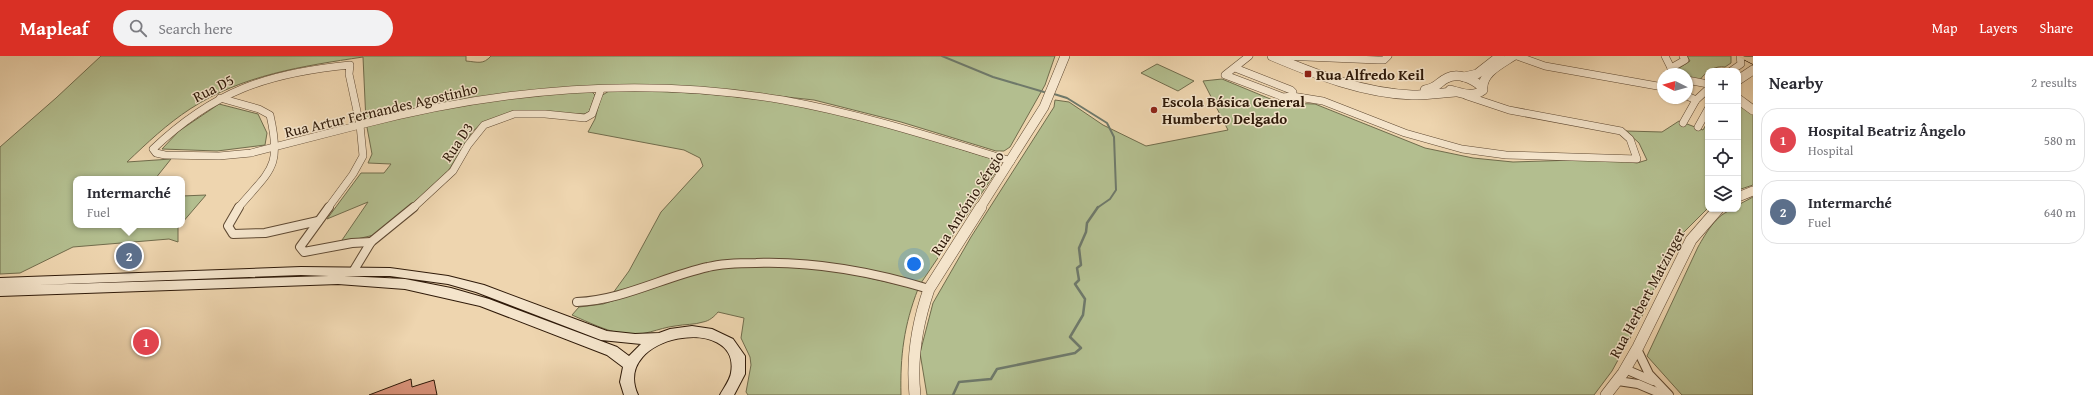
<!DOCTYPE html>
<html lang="en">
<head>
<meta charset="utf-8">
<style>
	body { margin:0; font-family:"Gentium Book Plus",serif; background:#f2f2f3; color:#2b2b33 }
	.controls { position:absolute; right:12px; top:12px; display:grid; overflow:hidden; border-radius:8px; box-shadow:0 1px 3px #0004 }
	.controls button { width:36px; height:36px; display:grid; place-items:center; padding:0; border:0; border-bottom:1px solid #e1e1e2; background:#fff; color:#2b2b33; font:20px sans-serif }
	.compass { position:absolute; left:1657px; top:12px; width:36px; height:36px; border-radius:50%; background:#fff; box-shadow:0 1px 3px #0004; rotate:275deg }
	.you { position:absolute; left:914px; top:208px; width:14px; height:14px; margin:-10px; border:3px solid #fff; border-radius:50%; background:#1a73e8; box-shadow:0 0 0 6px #1a73e833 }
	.badge { display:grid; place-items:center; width:26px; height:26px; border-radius:50%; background:#d93025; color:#fff; font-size:13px; font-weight:700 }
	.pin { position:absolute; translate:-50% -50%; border:2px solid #fff; box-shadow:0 1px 4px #0006 }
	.popup { position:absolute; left:73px; top:120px; width:112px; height:52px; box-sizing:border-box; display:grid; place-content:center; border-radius:8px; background:#fff; filter:drop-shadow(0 1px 3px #0005); font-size:13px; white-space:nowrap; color:#7c7c81 }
	.popup b { font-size:15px; color:#2b2b33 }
	.popup::after { content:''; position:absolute; left:50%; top:100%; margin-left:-8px; border:8px solid transparent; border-top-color:#fff }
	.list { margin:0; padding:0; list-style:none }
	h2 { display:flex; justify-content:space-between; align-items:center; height:52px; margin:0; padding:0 16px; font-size:17px }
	h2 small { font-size:13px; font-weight:400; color:#7c7c81 }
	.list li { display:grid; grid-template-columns:26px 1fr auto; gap:12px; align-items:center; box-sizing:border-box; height:64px; margin:0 8px 8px; padding:0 8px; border:1px solid #e1e1e2; border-radius:16px }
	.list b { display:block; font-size:15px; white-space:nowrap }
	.list p { margin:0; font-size:13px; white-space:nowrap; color:#7c7c81 }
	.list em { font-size:13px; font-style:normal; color:#7c7c81 }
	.icon { flex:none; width:22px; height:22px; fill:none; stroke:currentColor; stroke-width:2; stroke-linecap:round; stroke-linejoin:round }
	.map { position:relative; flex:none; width:1753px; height:339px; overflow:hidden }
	header { display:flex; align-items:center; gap:24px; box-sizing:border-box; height:56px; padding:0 20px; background:#d93025; color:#fff }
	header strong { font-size:19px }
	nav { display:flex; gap:22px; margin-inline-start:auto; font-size:14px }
	.search { width:280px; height:36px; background:#f2f2f3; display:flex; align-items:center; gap:10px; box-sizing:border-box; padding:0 14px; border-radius:22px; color:#7c7c81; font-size:15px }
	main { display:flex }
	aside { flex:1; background:#fff }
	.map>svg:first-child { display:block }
</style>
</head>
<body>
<header>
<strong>Mapleaf</strong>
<div class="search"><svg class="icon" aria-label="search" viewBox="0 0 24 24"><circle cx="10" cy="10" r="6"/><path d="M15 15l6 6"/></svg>Search here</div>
<nav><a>Map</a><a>Layers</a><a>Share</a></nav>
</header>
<main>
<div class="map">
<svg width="1753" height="339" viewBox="0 0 1753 339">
	<rect width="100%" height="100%" fill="#eed5af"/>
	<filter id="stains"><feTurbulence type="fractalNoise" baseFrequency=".005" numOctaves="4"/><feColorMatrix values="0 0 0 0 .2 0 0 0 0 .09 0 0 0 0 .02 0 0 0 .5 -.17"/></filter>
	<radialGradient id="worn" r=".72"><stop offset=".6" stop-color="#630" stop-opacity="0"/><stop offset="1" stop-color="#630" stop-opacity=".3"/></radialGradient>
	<g fill="#b3be8f" stroke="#716c4c">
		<path d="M101,0H466V5C478,6 483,9 491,0H1055L1045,29L1010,91L1004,95H996L901,66L814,44L695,31L592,36L595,39L589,56L585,58L523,57L480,69L472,76L447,117L434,130L374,179L340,187L368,146L327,163L361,117H384L391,108L368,107L372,98L366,66L363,1C303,10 242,19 190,53C167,68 147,87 127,106L171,103L155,123H76V169H180L178,172V186L169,183L73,191L20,217L0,218V91L56,42Z"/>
		<path d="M1687,0H1731V7L1725,11C1716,9 1705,16 1700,24L1687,22V18H1678L1676,14L1690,5Z"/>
		<polygon points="1157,8 1194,25 1178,35 1141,17"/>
		<polygon points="1222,23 1280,47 1315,48 1425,92 1473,102 1513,106 1606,103 1637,107 1647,104 1639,87 1626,75 1662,76 1679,65 1703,74 1708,65 1708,152 1676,184 1642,260 1612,315 1594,339 927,339 920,297 933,247 971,181 1054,51 1055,44 1069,46 1103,69 1146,90 1228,74 1203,25"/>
		<path d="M609,35C675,34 740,39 806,50C868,61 929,84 990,102L997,108L998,113L921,227L835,208L738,205L613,237L629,215L661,156L703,110L700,102L684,94L588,76L595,63L601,40Z"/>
		<polygon points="1738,47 1753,57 1753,129 1738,134"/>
		<polygon points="219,48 258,58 267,77 265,89 217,95 162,93 179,75"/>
		<polygon points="206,139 182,167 182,140"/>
		<path d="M1753,141V339H1682L1647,300L1698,191C1706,177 1719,153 1738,153V149Z"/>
		<path d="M812,209L918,233C904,269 900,300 901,339H748L746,336L751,309L750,301L741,282L744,262L718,256C714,261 709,265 703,266C694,269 685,268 675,270C658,272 643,281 624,278C606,275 588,266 572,259L579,251L603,248L704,215L723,212Z"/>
	</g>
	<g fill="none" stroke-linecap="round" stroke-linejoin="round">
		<g stroke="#6f796a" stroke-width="2">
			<polyline points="942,0 993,21 1044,36"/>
			<polyline points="1054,38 1067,42 1107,67 1114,81 1116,134 1110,143 1097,152"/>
		</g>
		<polyline stroke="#6f796a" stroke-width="2.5" points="953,339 959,326 991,323 997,313 1075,297 1081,292 1070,281 1083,259 1085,243 1075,228 1079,224 1077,212 1081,209 1079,192 1086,176 1087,167 1098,151"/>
	</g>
	<polygon fill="#db957d" stroke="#2f1a09" points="411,323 412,331 434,324 437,339 369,339"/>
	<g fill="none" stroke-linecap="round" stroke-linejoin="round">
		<g stroke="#5f4932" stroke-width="8">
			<g id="minor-far1">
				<polyline points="1282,0 1378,4 1384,4 1388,0"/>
				<polyline points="1517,0 1545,10 1663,31"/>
				<polyline points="1665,0 1674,18"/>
				<path d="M350,9L349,18L360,69L251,97L219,100L165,99L156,97L153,93C214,35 267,17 350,9Z"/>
				<polyline points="1235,12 1291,34 1293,36 1292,40 1283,41 1225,19 1249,0"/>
				<polyline points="1671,12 1685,4 1683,0"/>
				<polyline points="1731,15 1741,8 1740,0"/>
				<polyline points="1687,24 1708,28"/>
				<polyline points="1292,40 1323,45 1405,77 1462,93 1506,99 1637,103 1630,83 1621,75 1509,54 1467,40"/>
				<polyline points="1687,40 1696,44"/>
				<path d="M220,42L259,53L270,59C282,112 271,113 238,152"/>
				<polyline points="1683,67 1696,44 1708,33"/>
				<path d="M360,69C497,33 642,20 783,44C861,58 935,82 1011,105"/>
				<polyline points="1698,71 1708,53"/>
				<polyline points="328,152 353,118 363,100 360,69"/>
				<polyline points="413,152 453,115 468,89 484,69 514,58 545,58 585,62 592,58 601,33"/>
			</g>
		</g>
		<g stroke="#5f4932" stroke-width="10">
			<g id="minor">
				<polyline points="239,151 228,170 233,178 265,177 318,165"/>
				<polyline points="329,151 300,191 304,196 352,187 371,186"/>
				<polyline points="354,214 371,186 414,151"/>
				<path d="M577,246C623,244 663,221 708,211C724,207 740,207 756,207C815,205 873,216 929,233"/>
				<polyline points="1637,293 1649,318 1669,339"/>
				<polyline points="1625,313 1653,325"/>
				<polyline points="1618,325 1638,328 1664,339"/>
			</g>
		</g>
		<g stroke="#5f4932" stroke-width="10">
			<g id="tertiary-far1">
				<path d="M1272,0C1317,19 1363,37 1412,39C1427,39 1441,37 1455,36"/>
				<polyline points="1464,21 1477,18 1500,0"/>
				<polyline points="1738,24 1753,14"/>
				<path d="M1425,34C1439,31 1438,26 1447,22C1458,16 1473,23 1482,31"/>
				<path d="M1450,34C1462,37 1473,42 1483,34C1481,17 1501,8 1513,0"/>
				<polyline points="1738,43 1753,54"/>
				<polyline points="1738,141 1753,135"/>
				<polyline points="980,152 1044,51 1065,0"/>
			</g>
		</g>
		<g stroke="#5f4932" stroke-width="12">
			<g id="tertiary">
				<path d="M915,339C911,302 917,268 929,233L981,151"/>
				<polyline points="1606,339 1623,317 1638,291 1691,184 1718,153"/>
			</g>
		</g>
		<g stroke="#2f1a09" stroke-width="2">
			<path id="secondary" d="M301,211L390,212L448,220L484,229L607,275L635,278L659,277L670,273L692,270L712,273L733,283L745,300V318L734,339H720C723,333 730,324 731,317C742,257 610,278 638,339H624L620,326L623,311L607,299L480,250L405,233L338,228L0,240V222ZM301,219L329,220L35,229ZM344,220H390L448,228L476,236L601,284L641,288L629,300L617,291L489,243L451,232L405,223Z"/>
		</g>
		<g stroke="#2f1a09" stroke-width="1">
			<polygon id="primary" points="1737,0 1753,1 1753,8"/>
		</g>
		<use href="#minor-far1" stroke="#f4e4cb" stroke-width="7"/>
		<use href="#minor" stroke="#f4e4cb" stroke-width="8"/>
		<use href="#tertiary-far1" stroke="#f4e4cb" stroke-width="9"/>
		<use href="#tertiary" stroke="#f4e4cb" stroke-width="11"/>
		<use href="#secondary" fill="#f4e4cb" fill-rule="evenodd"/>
		<use href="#primary" fill="#eed5af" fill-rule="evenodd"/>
	</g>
	<g fill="#8f2418" stroke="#f4e4cb" stroke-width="1.5">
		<rect x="1304" y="14" width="8" height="8" rx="2"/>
		<circle cx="1154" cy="54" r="4"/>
	</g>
	<g text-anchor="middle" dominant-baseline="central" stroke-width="3" stroke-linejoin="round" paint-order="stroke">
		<g font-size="15" font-weight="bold" fill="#2f1a09" stroke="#f4e4cb" text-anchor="start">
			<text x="1316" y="18">Rua Alfredo Keil</text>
			<text x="1162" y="45">Escola Básica General<tspan x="1162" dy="17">Humberto Delgado</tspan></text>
		</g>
		<g font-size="15" fill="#2f1a09" stroke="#f4e4cb">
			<text transform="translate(213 32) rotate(-27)">Rua D5</text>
			<text transform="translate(381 54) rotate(-13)">Rua Artur Fernandes Agostinho</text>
			<text transform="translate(457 86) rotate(-56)">Rua D3</text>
			<text transform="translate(967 147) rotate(-57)">Rua António Sérgio</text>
			<text transform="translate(1647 237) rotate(-62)">Rua Herbert Matzinger</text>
		</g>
	</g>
	<rect width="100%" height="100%" filter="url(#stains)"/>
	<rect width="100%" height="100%" fill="url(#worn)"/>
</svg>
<div class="controls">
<button>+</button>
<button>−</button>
<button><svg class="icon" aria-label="locate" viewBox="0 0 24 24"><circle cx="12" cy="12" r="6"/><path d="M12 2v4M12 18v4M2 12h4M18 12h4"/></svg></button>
<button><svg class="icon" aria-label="layers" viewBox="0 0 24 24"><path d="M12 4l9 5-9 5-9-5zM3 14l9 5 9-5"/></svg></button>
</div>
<svg class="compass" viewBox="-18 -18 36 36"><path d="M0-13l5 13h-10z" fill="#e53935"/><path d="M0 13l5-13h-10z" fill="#7c7c81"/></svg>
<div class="you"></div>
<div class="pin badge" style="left:146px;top:286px;background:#e0444e">1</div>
<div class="pin badge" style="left:129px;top:200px;background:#5c6f8a">2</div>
<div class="popup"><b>Intermarché</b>Fuel</div>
</div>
<aside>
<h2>Nearby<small>2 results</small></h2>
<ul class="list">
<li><span class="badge" style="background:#e0444e">1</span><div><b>Hospital Beatriz Ângelo</b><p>Hospital</p></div><em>580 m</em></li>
<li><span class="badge" style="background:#5c6f8a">2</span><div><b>Intermarché</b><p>Fuel</p></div><em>640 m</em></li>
</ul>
</aside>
</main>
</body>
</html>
